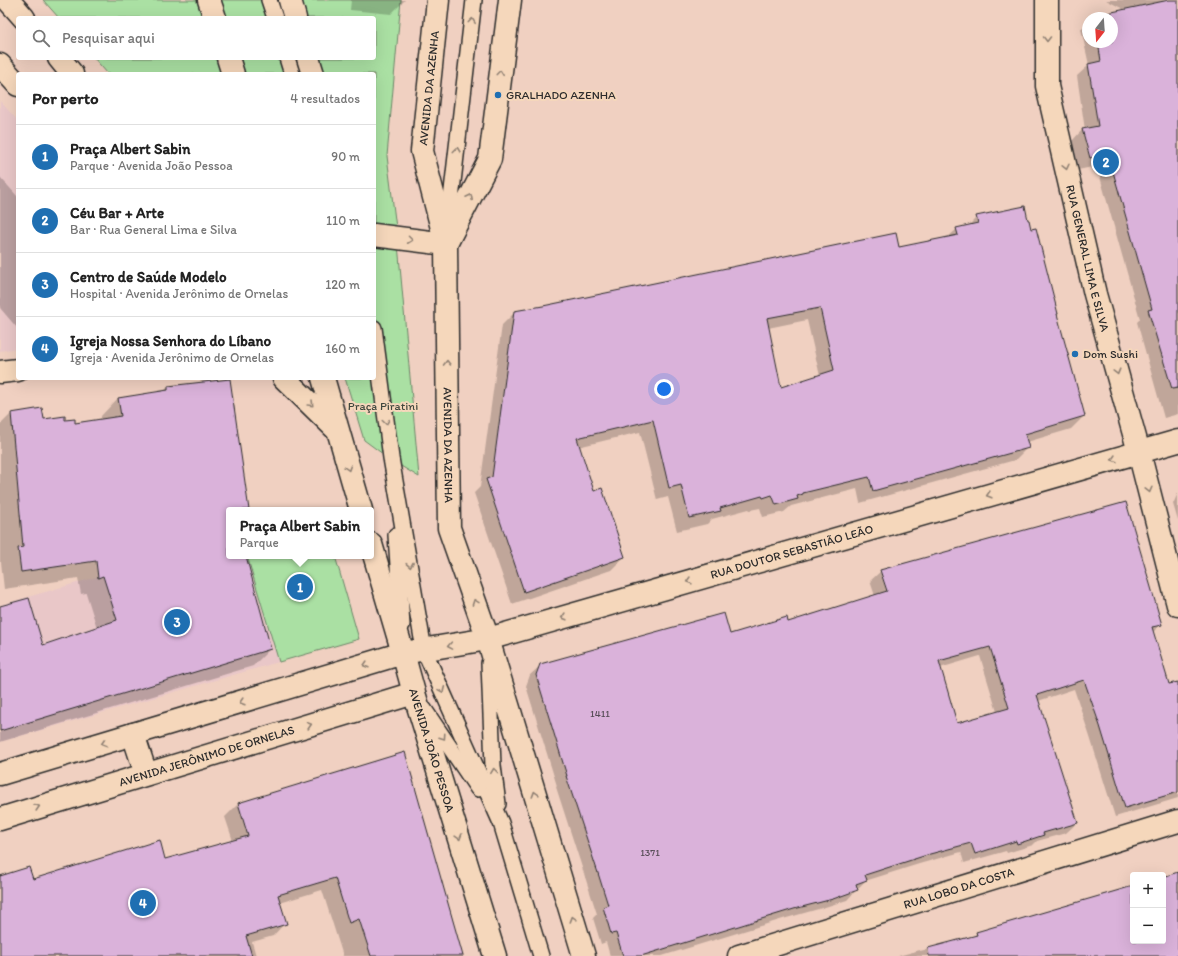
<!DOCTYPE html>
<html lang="pt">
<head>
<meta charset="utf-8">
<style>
	body { margin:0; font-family:Itim,sans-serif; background:#f6f6f6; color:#222 }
	.controls { position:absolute; right:12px; bottom:12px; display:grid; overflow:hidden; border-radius:4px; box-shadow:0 4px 16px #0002 }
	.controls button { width:36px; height:36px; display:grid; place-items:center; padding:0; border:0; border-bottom:1px solid #e0e0e0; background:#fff; color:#222; font:20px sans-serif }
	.compass { position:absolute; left:1082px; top:12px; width:36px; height:36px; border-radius:50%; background:#fff; box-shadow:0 4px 16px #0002; rotate:197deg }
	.you { position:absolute; left:664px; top:389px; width:14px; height:14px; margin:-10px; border:3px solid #fff; border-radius:50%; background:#1a73e8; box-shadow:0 0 0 6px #1a73e833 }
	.badge { display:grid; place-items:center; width:26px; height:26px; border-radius:50%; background:#1f6fb2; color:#fff; font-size:13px; font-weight:700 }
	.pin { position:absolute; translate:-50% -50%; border:2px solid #fff; box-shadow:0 1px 4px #0006 }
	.popup { position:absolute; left:226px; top:507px; width:148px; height:52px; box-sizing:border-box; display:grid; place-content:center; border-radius:4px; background:#fff; filter:drop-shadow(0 1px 3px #0005); font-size:13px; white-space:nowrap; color:#767676 }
	.popup b { font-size:15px; color:#222 }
	.popup::after { content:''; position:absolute; left:50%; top:100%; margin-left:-8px; border:8px solid transparent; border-top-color:#fff }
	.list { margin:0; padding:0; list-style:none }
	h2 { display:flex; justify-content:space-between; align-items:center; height:52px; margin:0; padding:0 16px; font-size:17px }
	h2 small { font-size:13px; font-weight:400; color:#767676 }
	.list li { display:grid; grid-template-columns:26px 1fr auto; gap:12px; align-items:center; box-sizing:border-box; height:64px; padding:0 16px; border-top:1px solid #e0e0e0 }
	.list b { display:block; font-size:15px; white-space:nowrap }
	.list p { margin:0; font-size:13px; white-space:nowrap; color:#767676 }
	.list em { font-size:13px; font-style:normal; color:#767676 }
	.icon { flex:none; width:22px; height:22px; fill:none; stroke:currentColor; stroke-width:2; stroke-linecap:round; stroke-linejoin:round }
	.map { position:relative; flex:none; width:1178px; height:956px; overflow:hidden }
	.search { position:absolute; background:#fff; box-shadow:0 4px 16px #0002; left:16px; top:16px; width:360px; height:44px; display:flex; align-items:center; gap:10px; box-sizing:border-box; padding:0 14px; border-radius:4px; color:#767676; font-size:15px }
	.panel { position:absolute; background:#fff; box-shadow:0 4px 16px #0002; left:16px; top:72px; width:360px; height:308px; border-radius:4px }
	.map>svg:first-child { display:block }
</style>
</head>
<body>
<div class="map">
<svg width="1178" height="956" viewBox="0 0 1178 956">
	<rect width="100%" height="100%" fill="#f0d0c1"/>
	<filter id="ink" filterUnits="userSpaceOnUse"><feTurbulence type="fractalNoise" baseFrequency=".025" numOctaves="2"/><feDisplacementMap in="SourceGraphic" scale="8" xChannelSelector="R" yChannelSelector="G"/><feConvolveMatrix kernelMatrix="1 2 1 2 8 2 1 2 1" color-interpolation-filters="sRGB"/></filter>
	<g filter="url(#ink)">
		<g fill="#e9c7c8">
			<polygon points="0,101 18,121 18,348 0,351"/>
			<polygon points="229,539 229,556 335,556 359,639 0,742 0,605"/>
		</g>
		<g fill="#aae0a3" stroke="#6a8667">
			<polygon points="43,0 401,0 387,156 398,244 419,477 391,460 364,440 345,378 374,378 374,74 108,74 94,58 374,58 374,18 59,18"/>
			<polygon points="247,556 335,556 359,639 279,662"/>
		</g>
		<g fill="#0003" fill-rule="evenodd">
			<polygon points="351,0 405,0 391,14 350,10"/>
			<polygon points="1106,0 1178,0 1178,414 1164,418 1137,322 1140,319 1097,166 1078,170 1071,142 1082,130 1085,130 1077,76 1089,65 1081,29 1088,22 1088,42 1112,42 1112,18 1092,18 1125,10"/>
			<polygon points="0,177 18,197 18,329 0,308"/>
			<path d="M977,217L1056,315L1084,416L1071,429L1027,442L1028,447L1015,460L860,503L857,489L791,506L784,512L763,517L760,508L750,510L749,509L712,519L707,524L677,531L668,497L657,500L640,432L578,447L594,492L624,557L611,570L512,604L474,493L480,487L502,325L515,312L898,248L947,238L957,229L968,226ZM807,320L820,376L780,388L768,328Z"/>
			<polygon points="168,387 248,510 229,510 229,556 245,556 270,649 253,666 0,742 0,607 42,646 97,628 86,593 81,594 78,578 4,589 1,562 0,562 0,425 11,414 41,409 43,421 65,421 75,424 101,420 101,416 118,398 163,392"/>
			<polygon points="1178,493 1178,521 1173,504"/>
			<path d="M881,571L1161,624L1152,633L1168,686L1178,683V798L1115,817L1090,737L1074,689L1038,701L1077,823L1066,833L1037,841L1033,845L1007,853L1006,851L964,863L961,852L919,864L865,881L847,900L822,908L783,919L662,956H610L606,942L601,944L593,918L597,914L556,787L557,786L526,686L530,675L541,665L729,635L787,623L875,596L870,581ZM980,656L997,712L956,725L940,668Z"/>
			<polygon points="404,753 462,956 343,956 322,890 279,903 285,923 273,936 252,942 256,956 0,956 0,877 32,881 164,861 233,841 225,817 238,804"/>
			<polygon points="1178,874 1178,956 898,956 920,950 920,951 972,938 977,933 1133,887 1133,941 1163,941 1163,878"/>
		</g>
		<g fill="#dab2da" stroke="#2b2b2b" fill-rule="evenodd">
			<polygon points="1169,0 1178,0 1178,388 1172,389 1148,310 1152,309 1108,154 1090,158 1082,129 1098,126 1088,64 1101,61 1098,42 1112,42 1112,18 1093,18 1093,16"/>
			<path d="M1025,206L1028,220H1029L1031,229L1036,228L1058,314H1057L1085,416L1025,434L1029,448L873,491L869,477L803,493V494L797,496L798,499L776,505L772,495L763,498L762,496L720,508L721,511L689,518L681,485L669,488L653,420L577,438L594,491L602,488L625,557L524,592L486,479L492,477L514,311L543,306L896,233L899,247L958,235L956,228L978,223L976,216ZM820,308L834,370L781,387L767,318Z"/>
			<polygon points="230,379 249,510 229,510 229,556 246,556 271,649 0,731 0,606 29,598 43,645 117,620 103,576 98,578 96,561 21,572 18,548 23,547 11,413 42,408 44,419 65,416 65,420 75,419 75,423 121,416 118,398 168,390 168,386"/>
			<path d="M1126,502L1162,625L1152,627L1169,684L1178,682V792L1125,808L1100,726L1084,680L1037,695L1078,823L1043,833L1044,835L1017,844L1016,841L975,854L971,843L930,854L865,875L867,880L856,884L858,890L833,899L794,909L641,956H623L616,933L611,934L603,907L608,905L597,870L566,776H567L536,675L540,664L724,613L730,634L787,617L788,622L887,591L880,570ZM990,647L1009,708L957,723L939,661Z"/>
			<polygon points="405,752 463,956 371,956 359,919 349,923 335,878 278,895 287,924 246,936 252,956 0,956 0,876 29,867 33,879 160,840 165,859 248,836 238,803"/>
			<polygon points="1178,872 1178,956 929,956 928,948 977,935 976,932 1133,886 1133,941 1163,941 1163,877"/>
		</g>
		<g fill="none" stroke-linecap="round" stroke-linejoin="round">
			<g stroke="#2b2b2b" stroke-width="18">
				<g id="service">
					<polyline points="269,0 275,18"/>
					<polyline points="287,58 292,74"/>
					<polyline points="447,234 474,0"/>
					<polyline points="374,328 391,458 424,650 501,823 541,956"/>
					<polyline points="396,535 402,625"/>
					<polyline points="489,663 493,766 498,804"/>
					<polyline points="424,709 478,789"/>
				</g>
			</g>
			<g stroke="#2b2b2b" stroke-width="25">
				<g id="minor">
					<polyline points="8,0 24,18"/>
					<polyline points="59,58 72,74"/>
					<polyline points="0,65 18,85"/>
					<polyline points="0,372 18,370"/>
					<polyline points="284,378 337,430"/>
					<path id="s1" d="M739,956L1178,821"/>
				</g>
			</g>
			<g stroke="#2b2b2b" stroke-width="25">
				<g id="tertiary">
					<path id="s2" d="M1047,0V86L1095,294L1139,452L1178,605"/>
					<polyline points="133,734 146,774"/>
					<path id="s3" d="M0,774L403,653L488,639L1178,441"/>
					<path id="s4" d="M0,819L414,693"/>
				</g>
			</g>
			<g stroke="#2b2b2b" stroke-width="25">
				<g id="primary">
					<polyline points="209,0 215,18"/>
					<polyline points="290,0 295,18"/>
					<path id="s5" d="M438,0L422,151L446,244L449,528L488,639L584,956"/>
					<polyline points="228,58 233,74"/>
					<polyline points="308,58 313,74"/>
					<polyline points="374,235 446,244"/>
					<polyline points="446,244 490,159 510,0"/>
					<polyline points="323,378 361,510"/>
					<path id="s6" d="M371,544L403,653L414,693L495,956"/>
				</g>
			</g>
			<use href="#service" stroke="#f5d7bb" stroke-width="15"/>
			<use href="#minor" stroke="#f5d7bb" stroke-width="22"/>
			<use href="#tertiary" stroke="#f5d7bb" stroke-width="22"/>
			<use href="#primary" stroke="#f5d7bb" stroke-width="22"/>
		</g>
		<defs><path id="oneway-chevron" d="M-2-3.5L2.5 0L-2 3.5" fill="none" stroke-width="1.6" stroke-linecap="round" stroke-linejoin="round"/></defs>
		<g stroke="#908173">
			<use href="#oneway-chevron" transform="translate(472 21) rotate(-83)"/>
			<use href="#oneway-chevron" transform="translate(1047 39) rotate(90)"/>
			<use href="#oneway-chevron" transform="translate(500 73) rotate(-83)"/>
			<use href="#oneway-chevron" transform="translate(457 150) rotate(-83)"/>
			<use href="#oneway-chevron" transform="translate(1066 167) rotate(77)"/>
			<use href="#oneway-chevron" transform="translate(470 197) rotate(-63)"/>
			<use href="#oneway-chevron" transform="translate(410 240) rotate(7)"/>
			<use href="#oneway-chevron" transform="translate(447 363) rotate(-91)"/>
			<use href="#oneway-chevron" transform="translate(1117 372) rotate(75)"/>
			<use href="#oneway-chevron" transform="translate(311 404) rotate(45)"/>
			<use href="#oneway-chevron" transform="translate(386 422) rotate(82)"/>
			<use href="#oneway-chevron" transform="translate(1114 459) rotate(164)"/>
			<use href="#oneway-chevron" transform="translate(348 468) rotate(73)"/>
			<use href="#oneway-chevron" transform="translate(1149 490) rotate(76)"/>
			<use href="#oneway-chevron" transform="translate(989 495) rotate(164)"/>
			<use href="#oneway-chevron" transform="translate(410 565) rotate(80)"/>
			<use href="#oneway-chevron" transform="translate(689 581) rotate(164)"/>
			<use href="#oneway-chevron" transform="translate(475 602) rotate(-110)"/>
			<use href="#oneway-chevron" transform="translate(564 617) rotate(164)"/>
			<use href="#oneway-chevron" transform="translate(450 646) rotate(170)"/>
			<use href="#oneway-chevron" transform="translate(366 665) rotate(163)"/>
			<use href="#oneway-chevron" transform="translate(442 690) rotate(66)"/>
			<use href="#oneway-chevron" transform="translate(242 702) rotate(163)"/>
			<use href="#oneway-chevron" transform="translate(309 725) rotate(-17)"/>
			<use href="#oneway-chevron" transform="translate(443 737) rotate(56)"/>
			<use href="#oneway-chevron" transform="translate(104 743) rotate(163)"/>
			<use href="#oneway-chevron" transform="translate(494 771) rotate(-97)"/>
			<use href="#oneway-chevron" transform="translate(535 794) rotate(-107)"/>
			<use href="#oneway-chevron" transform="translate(37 807) rotate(-17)"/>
			<use href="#oneway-chevron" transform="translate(459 837) rotate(73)"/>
			<use href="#oneway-chevron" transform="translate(573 919) rotate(-107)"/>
		</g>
	</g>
	<g fill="#1f6fb2" stroke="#f5d7bb" stroke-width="1.5">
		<circle cx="498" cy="95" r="4"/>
		<circle cx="1075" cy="354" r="4"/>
	</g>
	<g text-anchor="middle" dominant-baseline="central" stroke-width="4" stroke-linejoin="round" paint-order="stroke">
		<g font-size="10" fill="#574d57">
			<text x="600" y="713">1411</text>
			<text x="650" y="852">1371</text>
		</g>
		<g font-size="12" fill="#2b2b2b" stroke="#f5d7bb">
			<text transform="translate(429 88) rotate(-84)">AVENIDA DA AZENHA</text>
			<text stroke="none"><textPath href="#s2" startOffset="263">RUA GENERAL LIMA E SILVA</textPath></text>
			<text stroke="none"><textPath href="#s5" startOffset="449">AVENIDA DA AZENHA</textPath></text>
			<text stroke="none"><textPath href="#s3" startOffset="823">RUA DOUTOR SEBASTIÃO LEÃO</textPath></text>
			<text stroke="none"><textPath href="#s6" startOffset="215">AVENIDA JOÃO PESSOA</textPath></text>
			<text stroke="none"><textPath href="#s4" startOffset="216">AVENIDA JERÔNIMO DE ORNELAS</textPath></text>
			<text stroke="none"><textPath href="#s1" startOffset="230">RUA LOBO DA COSTA</textPath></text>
		</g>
		<g font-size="12" fill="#2b2b2b" stroke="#f5d7bb" text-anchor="start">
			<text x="506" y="95">GRALHADO AZENHA</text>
			<text x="1083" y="354">Dom Sushi</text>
		</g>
		<g font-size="12" fill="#3e463d" stroke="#f5d7bb">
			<text x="383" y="406">Praça Piratini</text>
		</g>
	</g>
</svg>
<div class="controls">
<button>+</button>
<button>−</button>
</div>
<svg class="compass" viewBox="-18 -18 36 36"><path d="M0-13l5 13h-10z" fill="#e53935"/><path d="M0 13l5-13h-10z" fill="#767676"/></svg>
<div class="you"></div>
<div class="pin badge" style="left:300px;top:587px">1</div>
<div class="popup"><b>Praça Albert Sabin</b>Parque</div>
<div class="pin badge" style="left:1106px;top:162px">2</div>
<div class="pin badge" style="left:177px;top:622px">3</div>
<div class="pin badge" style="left:143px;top:903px">4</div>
<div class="search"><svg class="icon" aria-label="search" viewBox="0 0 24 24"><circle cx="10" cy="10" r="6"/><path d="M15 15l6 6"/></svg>Pesquisar aqui</div>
<section class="panel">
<h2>Por perto<small>4 resultados</small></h2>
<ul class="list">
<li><span class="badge">1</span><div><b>Praça Albert Sabin</b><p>Parque · Avenida João Pessoa</p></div><em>90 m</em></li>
<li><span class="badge">2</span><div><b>Céu Bar + Arte</b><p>Bar · Rua General Lima e Silva</p></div><em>110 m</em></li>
<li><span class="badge">3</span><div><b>Centro de Saúde Modelo</b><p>Hospital · Avenida Jerônimo de Ornelas</p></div><em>120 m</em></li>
<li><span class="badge">4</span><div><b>Igreja Nossa Senhora do Líbano</b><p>Igreja · Avenida Jerônimo de Ornelas</p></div><em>160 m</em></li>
</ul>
</section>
</div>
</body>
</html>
